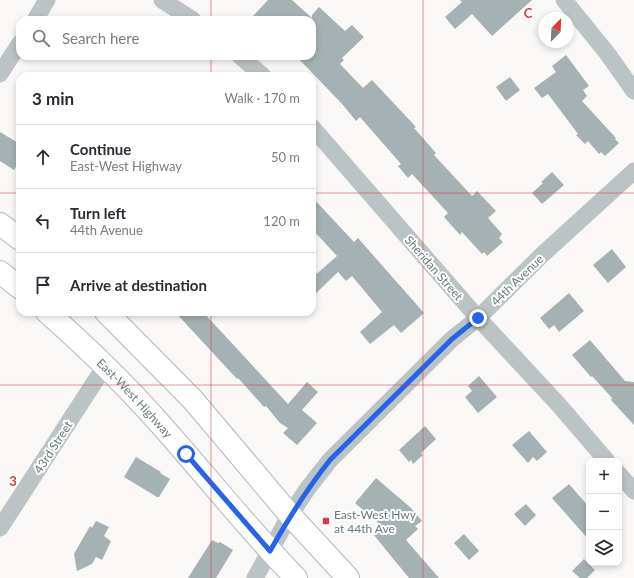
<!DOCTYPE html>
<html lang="en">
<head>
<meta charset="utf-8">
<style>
	body { margin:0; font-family:Lato,sans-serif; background:#f2f2f3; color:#2b2b33 }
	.controls { position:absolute; right:12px; bottom:12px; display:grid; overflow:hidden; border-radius:8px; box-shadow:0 2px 6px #0003 }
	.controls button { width:36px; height:36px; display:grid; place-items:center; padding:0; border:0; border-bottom:1px solid #e1e1e2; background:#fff; color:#2b2b33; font:20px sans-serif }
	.compass { position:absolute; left:538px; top:12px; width:36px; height:36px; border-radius:50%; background:#fff; box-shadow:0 2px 6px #0003; rotate:24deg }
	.stop { position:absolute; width:12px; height:12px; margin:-9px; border:3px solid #2563eb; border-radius:50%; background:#fff }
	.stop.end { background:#2563eb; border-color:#fff; box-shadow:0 1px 4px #0008 }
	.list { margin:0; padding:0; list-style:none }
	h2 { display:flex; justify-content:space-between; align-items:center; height:52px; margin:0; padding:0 16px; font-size:17px }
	h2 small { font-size:13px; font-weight:400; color:#7c7c81 }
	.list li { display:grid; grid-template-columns:26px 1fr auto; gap:12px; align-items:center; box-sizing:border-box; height:64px; padding:0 16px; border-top:1px solid #e1e1e2 }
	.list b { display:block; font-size:15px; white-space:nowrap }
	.list p { margin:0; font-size:13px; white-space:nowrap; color:#7c7c81 }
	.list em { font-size:13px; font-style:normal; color:#7c7c81 }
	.icon { flex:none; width:22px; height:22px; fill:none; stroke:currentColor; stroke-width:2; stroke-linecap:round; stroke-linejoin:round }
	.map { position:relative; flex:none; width:634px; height:578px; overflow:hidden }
	.search { position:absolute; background:#fff; box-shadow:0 2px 6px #0003; left:16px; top:16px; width:300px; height:44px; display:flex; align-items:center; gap:10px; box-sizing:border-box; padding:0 14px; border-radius:12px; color:#7c7c81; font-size:15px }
	.panel { position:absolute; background:#fff; box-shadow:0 2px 6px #0003; left:16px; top:72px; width:300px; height:244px; border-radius:12px }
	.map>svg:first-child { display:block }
</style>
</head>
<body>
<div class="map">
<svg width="634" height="578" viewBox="0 0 634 578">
	<rect width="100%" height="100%" fill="#f9f8f7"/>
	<g fill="#a6b1b3">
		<polygon points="268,0 292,0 312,18 312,15 319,7 345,31 352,25 364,37 342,58 344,60 340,64 363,88 372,80 416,127 414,128 436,153 434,155 472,196 477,191 496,211 488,218 502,234 499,238 503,242 487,256 484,252 482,254 462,232 460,235 444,217 448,213 412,174 408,178 398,166 401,164 360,117 356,121 343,105 296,56 312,56 312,20 249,20"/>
		<polygon points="460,0 532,0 492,36 472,14 455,29 445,17 462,2"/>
		<polygon points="566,55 589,86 583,90 587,96 582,101 616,138 615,139 619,143 605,156 601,152 599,154 588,141 585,144 576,135 578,134 548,94 542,98 534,88 556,72 552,66"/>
		<polygon points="510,77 520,90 506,101 496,87"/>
		<polygon points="0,132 20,144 20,160 14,170 0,161"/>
		<polygon points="552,172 564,185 542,204 532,193 543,183 541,182"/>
		<polygon points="312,197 354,242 358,238 424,313 401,333 394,325 370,344 360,332 382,312 352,276 346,281 338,272 312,297 312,278 337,256 312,229"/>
		<polygon points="612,249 626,267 608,283 593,265"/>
		<polygon points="569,293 584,311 559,332 554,325 549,329 540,318"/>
		<polygon points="175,312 203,312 288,404 307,382 318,392 302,410 317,423 297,445 283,433 288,428 280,423 266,406 264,407 238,378 237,379"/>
		<polygon points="590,340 625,381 634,382 634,425 611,400 612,398 592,376 591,377 572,355"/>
		<polygon points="479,376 497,397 478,413 465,397 472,391 468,386"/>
		<polygon points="425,426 436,439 421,453 423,455 413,464 411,460 409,462 399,450"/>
		<polygon points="529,431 547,452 537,461 533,457 528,463 512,445"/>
		<polygon points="136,457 161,472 160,473 170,479 159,497 157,497 124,477"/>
		<polygon points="376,478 411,508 422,521 415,526 418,529 406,540 439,578 409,578 373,534 382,526 355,503"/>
		<polygon points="569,484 589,507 589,540 552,498"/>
		<polygon points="526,504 536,515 525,526 514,514"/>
		<polygon points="96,521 109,527 104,536 111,541 102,560 96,557 92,564 77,571 74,554 90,526 92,528"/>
		<polygon points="464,534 479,551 469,560 454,543"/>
		<polygon points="212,540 218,543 220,542 233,550 216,578 188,578"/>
		<polygon points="584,559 595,570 587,578 580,578 572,571"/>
	</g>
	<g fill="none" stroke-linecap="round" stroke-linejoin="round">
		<g stroke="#b2b9bb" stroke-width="24">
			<g id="primary">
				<polyline points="0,224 20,239"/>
				<polyline points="0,272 20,288"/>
				<path id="s1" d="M47,312C84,345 120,379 153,416C202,470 246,527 296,578"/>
				<polyline points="106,312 193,400 290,515 348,578"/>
			</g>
		</g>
		<g stroke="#bcc3c4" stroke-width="17">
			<polyline points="162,0 193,20"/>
			<polyline points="564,0 607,53 634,91"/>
			<polyline points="35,20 47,0"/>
			<polyline points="240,56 263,76"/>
			<polyline points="0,74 20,43"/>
			<polyline points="312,127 478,318 558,404 607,461"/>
			<polyline points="619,474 634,491"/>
			<polyline points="0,528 105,366"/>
			<polyline points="255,578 290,515 308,488 330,460 452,339 478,318 544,253 634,171"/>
		</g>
		<use href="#primary" stroke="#fff" stroke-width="22"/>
	</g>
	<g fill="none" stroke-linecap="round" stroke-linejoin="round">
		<path stroke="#2563eb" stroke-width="5" d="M186,454L270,551C288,519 307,489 330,460L452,339L478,318"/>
	</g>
	<path fill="none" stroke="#d53b3e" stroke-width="1" stroke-opacity="0.55" d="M211,0V20M423,0V578M211,56V76M0,193H20M312,193H634M211,312V578M0,385H634"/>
	<rect fill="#d53b3e" stroke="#fff" stroke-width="1.5" x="322" y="517" width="8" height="8" rx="2"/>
	<g text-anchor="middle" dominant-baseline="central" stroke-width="4" stroke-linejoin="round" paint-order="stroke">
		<g font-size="12" fill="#667a7f" stroke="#fff">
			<text transform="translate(434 268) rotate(49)">Sheridan Street</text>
			<text transform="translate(517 280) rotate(-44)">44th Avenue</text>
			<text stroke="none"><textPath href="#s1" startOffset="123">East-West Highway</textPath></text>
			<text transform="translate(53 447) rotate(-57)">43rd Street</text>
		</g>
		<g font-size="12" fill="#667a7f" stroke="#fff" text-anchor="start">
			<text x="334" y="514">East-West Hwy<tspan x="334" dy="14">at 44th Ave</tspan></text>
		</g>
	</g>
	<g font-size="13" text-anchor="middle" font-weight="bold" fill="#d53b3e" stroke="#fff" stroke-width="4" stroke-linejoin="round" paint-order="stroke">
		<text x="528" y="18">C</text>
		<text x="13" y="486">3</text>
	</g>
</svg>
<div class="controls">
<button>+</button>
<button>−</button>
<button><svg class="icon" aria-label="layers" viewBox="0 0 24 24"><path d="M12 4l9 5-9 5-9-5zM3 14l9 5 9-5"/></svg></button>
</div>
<svg class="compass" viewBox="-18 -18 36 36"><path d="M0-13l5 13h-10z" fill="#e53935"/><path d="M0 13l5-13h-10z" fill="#7c7c81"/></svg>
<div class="stop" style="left:186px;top:454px"></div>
<div class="stop end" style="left:478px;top:318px"></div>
<div class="search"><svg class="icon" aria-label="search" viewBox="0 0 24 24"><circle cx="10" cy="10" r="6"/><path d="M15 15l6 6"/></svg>Search here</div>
<section class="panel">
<h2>3 min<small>Walk · 170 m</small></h2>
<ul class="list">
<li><svg class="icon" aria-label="ahead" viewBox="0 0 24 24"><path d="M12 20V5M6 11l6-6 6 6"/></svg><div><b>Continue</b><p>East-West Highway</p></div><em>50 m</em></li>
<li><svg class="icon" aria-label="left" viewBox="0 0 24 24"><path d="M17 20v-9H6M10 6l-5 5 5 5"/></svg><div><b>Turn left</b><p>44th Avenue</p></div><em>120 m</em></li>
<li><svg class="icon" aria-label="arrive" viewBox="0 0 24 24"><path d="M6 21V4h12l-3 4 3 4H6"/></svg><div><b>Arrive at destination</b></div></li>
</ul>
</section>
</div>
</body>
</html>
